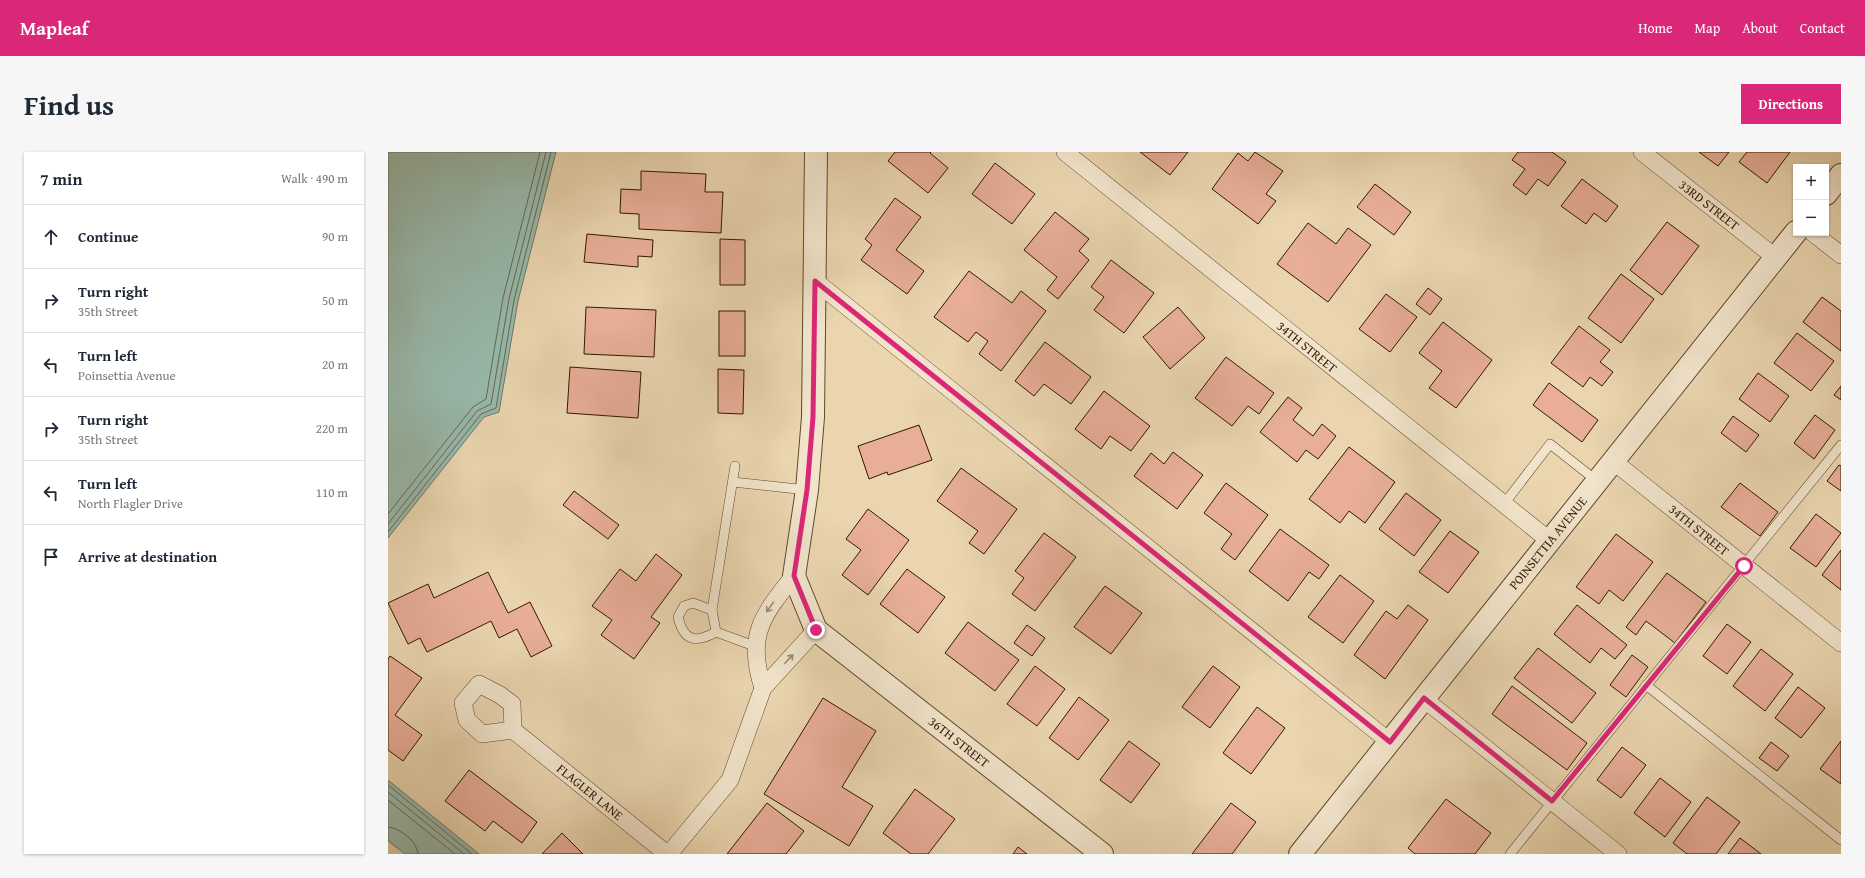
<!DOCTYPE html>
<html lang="en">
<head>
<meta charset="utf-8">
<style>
	body { margin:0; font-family:"Gentium Book Plus",serif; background:#f6f6f7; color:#1f2937 }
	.controls { position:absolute; right:12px; top:12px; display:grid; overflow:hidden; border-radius:0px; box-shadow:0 1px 3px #0004 }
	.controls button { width:36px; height:36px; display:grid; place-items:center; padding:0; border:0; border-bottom:1px solid #e0e1e3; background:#fff; color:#1f2937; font:20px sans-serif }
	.stop { position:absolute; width:12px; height:12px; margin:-9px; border:3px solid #db2777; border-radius:50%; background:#fff }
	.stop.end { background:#db2777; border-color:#fff; box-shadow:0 1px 4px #0008 }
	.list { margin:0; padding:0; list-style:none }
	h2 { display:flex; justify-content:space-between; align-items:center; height:52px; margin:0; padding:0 16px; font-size:17px }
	h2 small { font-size:13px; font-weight:400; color:#747a83 }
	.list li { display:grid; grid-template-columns:26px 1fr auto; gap:12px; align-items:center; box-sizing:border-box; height:64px; padding:0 16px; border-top:1px solid #e0e1e3 }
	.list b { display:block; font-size:15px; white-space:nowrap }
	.list p { margin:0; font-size:13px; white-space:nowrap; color:#747a83 }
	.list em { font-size:13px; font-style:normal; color:#747a83 }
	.icon { flex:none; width:22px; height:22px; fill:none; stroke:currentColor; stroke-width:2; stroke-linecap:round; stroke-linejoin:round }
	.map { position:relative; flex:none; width:1453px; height:702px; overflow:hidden; border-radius:0px }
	header { display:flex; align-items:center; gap:24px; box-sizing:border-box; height:56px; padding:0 20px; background:#db2777; color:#fff }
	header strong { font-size:19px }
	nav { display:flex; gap:22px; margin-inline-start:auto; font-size:14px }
	.intro { display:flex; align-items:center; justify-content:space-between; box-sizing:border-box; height:96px; padding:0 24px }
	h1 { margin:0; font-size:28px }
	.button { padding:10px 18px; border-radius:0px; background:#db2777; color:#fff; font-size:14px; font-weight:700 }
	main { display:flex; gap:24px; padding:0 24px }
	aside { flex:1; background:#fff; border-radius:0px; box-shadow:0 1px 3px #0004 }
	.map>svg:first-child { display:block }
</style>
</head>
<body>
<header>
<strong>Mapleaf</strong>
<nav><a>Home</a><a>Map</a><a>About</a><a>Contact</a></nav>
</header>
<div class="intro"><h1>Find us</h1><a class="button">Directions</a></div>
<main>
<aside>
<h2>7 min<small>Walk · 490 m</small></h2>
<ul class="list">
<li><svg class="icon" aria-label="ahead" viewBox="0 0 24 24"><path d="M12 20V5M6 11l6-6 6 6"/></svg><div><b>Continue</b></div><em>90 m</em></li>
<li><svg class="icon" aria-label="right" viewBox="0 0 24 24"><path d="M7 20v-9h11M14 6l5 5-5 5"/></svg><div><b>Turn right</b><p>35th Street</p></div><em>50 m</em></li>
<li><svg class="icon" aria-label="left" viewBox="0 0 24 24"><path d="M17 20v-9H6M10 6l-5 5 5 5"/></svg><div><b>Turn left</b><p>Poinsettia Avenue</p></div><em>20 m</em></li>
<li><svg class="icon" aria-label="right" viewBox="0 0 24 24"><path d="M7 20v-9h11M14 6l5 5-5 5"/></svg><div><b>Turn right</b><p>35th Street</p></div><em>220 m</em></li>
<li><svg class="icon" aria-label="left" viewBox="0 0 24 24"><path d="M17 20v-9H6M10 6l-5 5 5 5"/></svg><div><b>Turn left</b><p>North Flagler Drive</p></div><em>110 m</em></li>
<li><svg class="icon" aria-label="arrive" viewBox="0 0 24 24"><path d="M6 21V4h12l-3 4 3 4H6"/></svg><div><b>Arrive at destination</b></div></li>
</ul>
</aside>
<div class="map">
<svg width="1453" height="702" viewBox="0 0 1453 702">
	<rect width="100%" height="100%" fill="#ead5af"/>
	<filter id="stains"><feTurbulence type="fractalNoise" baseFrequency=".005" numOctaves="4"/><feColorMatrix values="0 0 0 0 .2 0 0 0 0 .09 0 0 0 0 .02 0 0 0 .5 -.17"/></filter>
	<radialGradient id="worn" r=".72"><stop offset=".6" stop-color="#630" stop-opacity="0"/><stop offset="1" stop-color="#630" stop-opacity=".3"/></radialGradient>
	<g fill="#98b9ab" stroke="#6f7967">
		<polygon points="0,0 168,0 130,149 111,260 96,265 0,386"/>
		<polygon points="0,628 91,702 17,702 0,689"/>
	</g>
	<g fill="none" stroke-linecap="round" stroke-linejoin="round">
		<g stroke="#646956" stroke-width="1">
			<polyline points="0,362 85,255 98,247 115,146 152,0"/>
			<polyline points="0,372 89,259 103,252 121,147 158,0"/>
			<polyline points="0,380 93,262 108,256 126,148 163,0"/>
			<polyline points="0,633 84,702"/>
			<polyline points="0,640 76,702"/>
			<polyline points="0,648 67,702"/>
			<path d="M0,675C12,676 29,689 30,702"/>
		</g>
	</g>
	<g fill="#e8ae98" stroke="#311900">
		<polygon points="507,0 543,0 542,1 560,16 540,41 500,9"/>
		<polygon points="752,0 800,0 782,23"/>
		<polygon points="867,0 895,19 878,42 888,49 870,72 824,37 850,1 860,9"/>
		<polygon points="1130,0 1164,0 1178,10 1160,34 1150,27 1138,43 1125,33 1137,17 1124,8"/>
		<polygon points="1311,0 1341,0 1330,14"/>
		<polygon points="1359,0 1402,0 1379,31 1351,10"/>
		<polygon points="607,11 647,42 624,72 584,42"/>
		<polygon points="253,19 318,22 317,40 335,40 333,81 251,77 251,62 232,61 233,37 253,38"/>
		<polygon points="1194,27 1230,54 1218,70 1206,61 1198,72 1173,54"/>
		<polygon points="987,32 1023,60 1006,83 969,55"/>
		<polygon points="507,46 533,65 508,98 536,119 519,142 473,108 484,93 477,87"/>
		<polygon points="667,60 701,87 691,99 701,108 670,147 659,138 669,125 636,98"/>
		<polygon points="1279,70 1311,94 1274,143 1242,118"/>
		<polygon points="920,71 948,92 960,76 983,93 940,150 889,112"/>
		<polygon points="199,82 265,88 264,105 250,104 250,115 196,110"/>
		<polygon points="332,87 357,88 357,133 332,133"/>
		<polygon points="723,108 766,141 736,181 706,158 716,145 703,135"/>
		<polygon points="581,119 624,151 633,139 658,159 613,219 591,202 600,189 588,180 580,190 546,165"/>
		<polygon points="1233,122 1266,147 1233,191 1200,166"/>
		<polygon points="1040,136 1054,147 1042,163 1028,152"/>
		<polygon points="998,142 1029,165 1002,200 971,177"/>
		<polygon points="1434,145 1453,159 1453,199 1415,170"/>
		<polygon points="198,155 268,158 266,205 196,202"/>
		<polygon points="790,155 817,186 782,217 755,185"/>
		<rect x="331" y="159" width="26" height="45"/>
		<polygon points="1055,170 1104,208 1068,256 1041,236 1054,219 1031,201"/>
		<polygon points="1191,174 1222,198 1212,210 1225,220 1214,234 1202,225 1195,235 1163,211"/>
		<polygon points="1409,181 1446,209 1423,239 1386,211"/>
		<polygon points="657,190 703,225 683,252 656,232 646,244 627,229"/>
		<polygon points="838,205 886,241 871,262 860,254 844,274 807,246"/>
		<polygon points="182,215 253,220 250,266 179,261"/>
		<polygon points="330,217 356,218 355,262 330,261"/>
		<polygon points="1370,221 1401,244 1382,270 1351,247"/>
		<polygon points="1161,231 1210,268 1194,290 1145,253"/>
		<polygon points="1453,234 1453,248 1446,243"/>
		<polygon points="716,239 762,274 743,299 722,284 713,297 687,277"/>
		<polygon points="900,245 914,256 905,268 925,284 934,272 948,284 930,307 918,298 909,310 872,280"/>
		<polygon points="1427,263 1447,278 1426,307 1406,291"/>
		<polygon points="1345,264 1371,283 1358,300 1333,281"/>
		<polygon points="531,273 544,308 500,323 499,320 481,327 470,294"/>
		<polygon points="961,295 1007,330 977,371 961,359 952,371 921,347"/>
		<polygon points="785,300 815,323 789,357 746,324 763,301 776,312"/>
		<polygon points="1451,313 1453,314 1453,339 1439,329"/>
		<polygon points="573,316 629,357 596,402 581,391 590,379 549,349"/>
		<polygon points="838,331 880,363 847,408 833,397 844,382 816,361"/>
		<polygon points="1352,331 1390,360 1372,384 1333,355"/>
		<polygon points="186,339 231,373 220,387 175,353"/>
		<polygon points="1018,341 1053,368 1026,404 991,377"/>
		<polygon points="480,357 521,388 480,443 454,423 473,398 458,387"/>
		<polygon points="1428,362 1453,381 1428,415 1402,396"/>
		<polygon points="892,377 941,413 931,427 921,420 900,449 861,419"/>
		<polygon points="1062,379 1091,400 1060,441 1031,420"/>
		<polygon points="656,381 688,405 647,459 624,442 636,426 627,419"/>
		<polygon points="1228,382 1265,410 1235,449 1221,438 1211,452 1188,435"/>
		<polygon points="1453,398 1453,438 1434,423"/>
		<polygon points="268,402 294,423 263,465 272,471 246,507 213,483 224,468 204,454 232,417 248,429"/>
		<polygon points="519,417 557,445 530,481 492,452"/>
		<polygon points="100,420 120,461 142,450 164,494 143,505 129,477 111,486 103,469 39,500 32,486 20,492 0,451 40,432 46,446"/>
		<polygon points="1279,421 1318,450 1287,491 1258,469 1248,483 1238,475"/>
		<polygon points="952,423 986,449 955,491 920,465"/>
		<polygon points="717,434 754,461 723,502 686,475"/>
		<polygon points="1020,453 1040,468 997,527 966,503 998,459 1009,467"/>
		<polygon points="1189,453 1239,493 1227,507 1213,496 1202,511 1166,482"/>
		<polygon points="580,470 631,508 607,539 557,501"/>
		<polygon points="1339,472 1363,490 1339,522 1315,504"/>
		<polygon points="639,473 657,486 644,504 626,491"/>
		<polygon points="1150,496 1208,541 1184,571 1126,526"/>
		<polygon points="1373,497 1405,522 1377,559 1345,534"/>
		<polygon points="1244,503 1260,515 1238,545 1222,533"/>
		<polygon points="2,504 34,526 7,563 34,583 15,609 0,598 0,507"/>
		<polygon points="647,514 677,537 649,574 619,552"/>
		<polygon points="825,514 852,535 822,576 794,555"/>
		<polygon points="1124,534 1199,591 1179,618 1104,562"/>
		<polygon points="1410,535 1437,556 1413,586 1387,566"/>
		<polygon points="691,545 721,568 690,608 661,586"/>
		<polygon points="435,546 488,579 454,635 485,654 461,694 376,642"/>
		<polygon points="869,555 897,576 863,622 835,601"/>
		<polygon points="741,589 772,612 743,651 712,628"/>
		<polygon points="1453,589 1453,632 1432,617"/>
		<polygon points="1383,590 1401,604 1389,619 1371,606"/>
		<polygon points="1234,595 1258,613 1233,646 1209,628"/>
		<polygon points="81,618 149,670 134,691 105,669 97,679 57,649"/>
		<polygon points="1272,626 1303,650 1277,685 1246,661"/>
		<polygon points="527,637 567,667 540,702 523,702 495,681"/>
		<polygon points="1319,645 1352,670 1328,702 1299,702 1285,691"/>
		<polygon points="1058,647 1103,681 1087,702 1027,702 1020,696"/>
		<polygon points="379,651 416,679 398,702 339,702"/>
		<polygon points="843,651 868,670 844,702 804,702"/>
		<polygon points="174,681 195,702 154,702"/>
		<polygon points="1352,686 1373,702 1340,702"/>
		<polygon points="630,695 639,702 625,702"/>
	</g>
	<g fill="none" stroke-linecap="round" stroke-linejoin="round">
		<g stroke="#5f482c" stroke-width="10">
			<g id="service">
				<polyline points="347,314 324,458 328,480 369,495"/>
				<polyline points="345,330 419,338"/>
				<polyline points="1116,352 1162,292 1209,329"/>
				<path d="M324,458L305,451L296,454L290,465C296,490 308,491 328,480"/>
				<polyline points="1258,533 1453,688"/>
				<polyline points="1122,702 1453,293"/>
			</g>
		</g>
		<g stroke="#5f482c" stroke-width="18">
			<g id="minor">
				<polyline points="677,0 1162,389"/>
				<polyline points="1254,0 1388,106"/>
				<polyline points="1425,81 1453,103"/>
				<polyline points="427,129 1002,590"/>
				<polyline points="1225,309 1453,491"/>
				<path d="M375,536C358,485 374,463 406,424"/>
				<polyline points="1036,547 1230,702"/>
				<polyline points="125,578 124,552 112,543 91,532 75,551 79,568 94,582 125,578 279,702"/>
				<polyline points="281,702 342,628 375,536 428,478"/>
			</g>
		</g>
		<g stroke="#5f482c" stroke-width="24">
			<g id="tertiary">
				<polyline points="428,0 425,265 419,338 406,424 428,478 714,702"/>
				<polyline points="1438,42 1453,23"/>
				<polyline points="912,702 1408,80"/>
			</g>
		</g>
		<use href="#service" stroke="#f1e4cb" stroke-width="9"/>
		<use href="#minor" stroke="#f1e4cb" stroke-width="17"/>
		<use href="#tertiary" stroke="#f1e4cb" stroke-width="22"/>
	</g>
	<defs><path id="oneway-shaft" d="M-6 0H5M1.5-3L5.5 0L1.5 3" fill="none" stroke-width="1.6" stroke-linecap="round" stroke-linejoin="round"/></defs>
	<g stroke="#9b8970">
		<use href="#oneway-shaft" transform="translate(382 455) rotate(125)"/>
		<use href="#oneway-shaft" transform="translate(401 507) rotate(-46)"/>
	</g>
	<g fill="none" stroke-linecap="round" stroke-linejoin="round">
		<polyline stroke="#db2777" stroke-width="5" points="428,478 406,424 419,338 425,265 427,129 1002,590 1036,546 1164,649 1356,414"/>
	</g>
	<g text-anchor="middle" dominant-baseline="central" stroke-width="4" stroke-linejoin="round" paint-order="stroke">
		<g font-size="13" fill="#311900" stroke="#f1e4cb">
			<text transform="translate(1321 53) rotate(38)">33RD STREET</text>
			<text transform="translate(919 195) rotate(39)">34TH STREET</text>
			<text transform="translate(1311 378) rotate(39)">34TH STREET</text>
			<text transform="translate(1160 391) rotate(-51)">POINSETTIA AVENUE</text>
			<text transform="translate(571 590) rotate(38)">36TH STREET</text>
			<text transform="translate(202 640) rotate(39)">FLAGLER LANE</text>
		</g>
	</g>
	<rect width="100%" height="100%" filter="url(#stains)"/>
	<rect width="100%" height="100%" fill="url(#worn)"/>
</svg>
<div class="controls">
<button>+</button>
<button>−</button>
</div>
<div class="stop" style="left:1356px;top:414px"></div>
<div class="stop end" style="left:428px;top:478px"></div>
</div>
</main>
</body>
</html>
